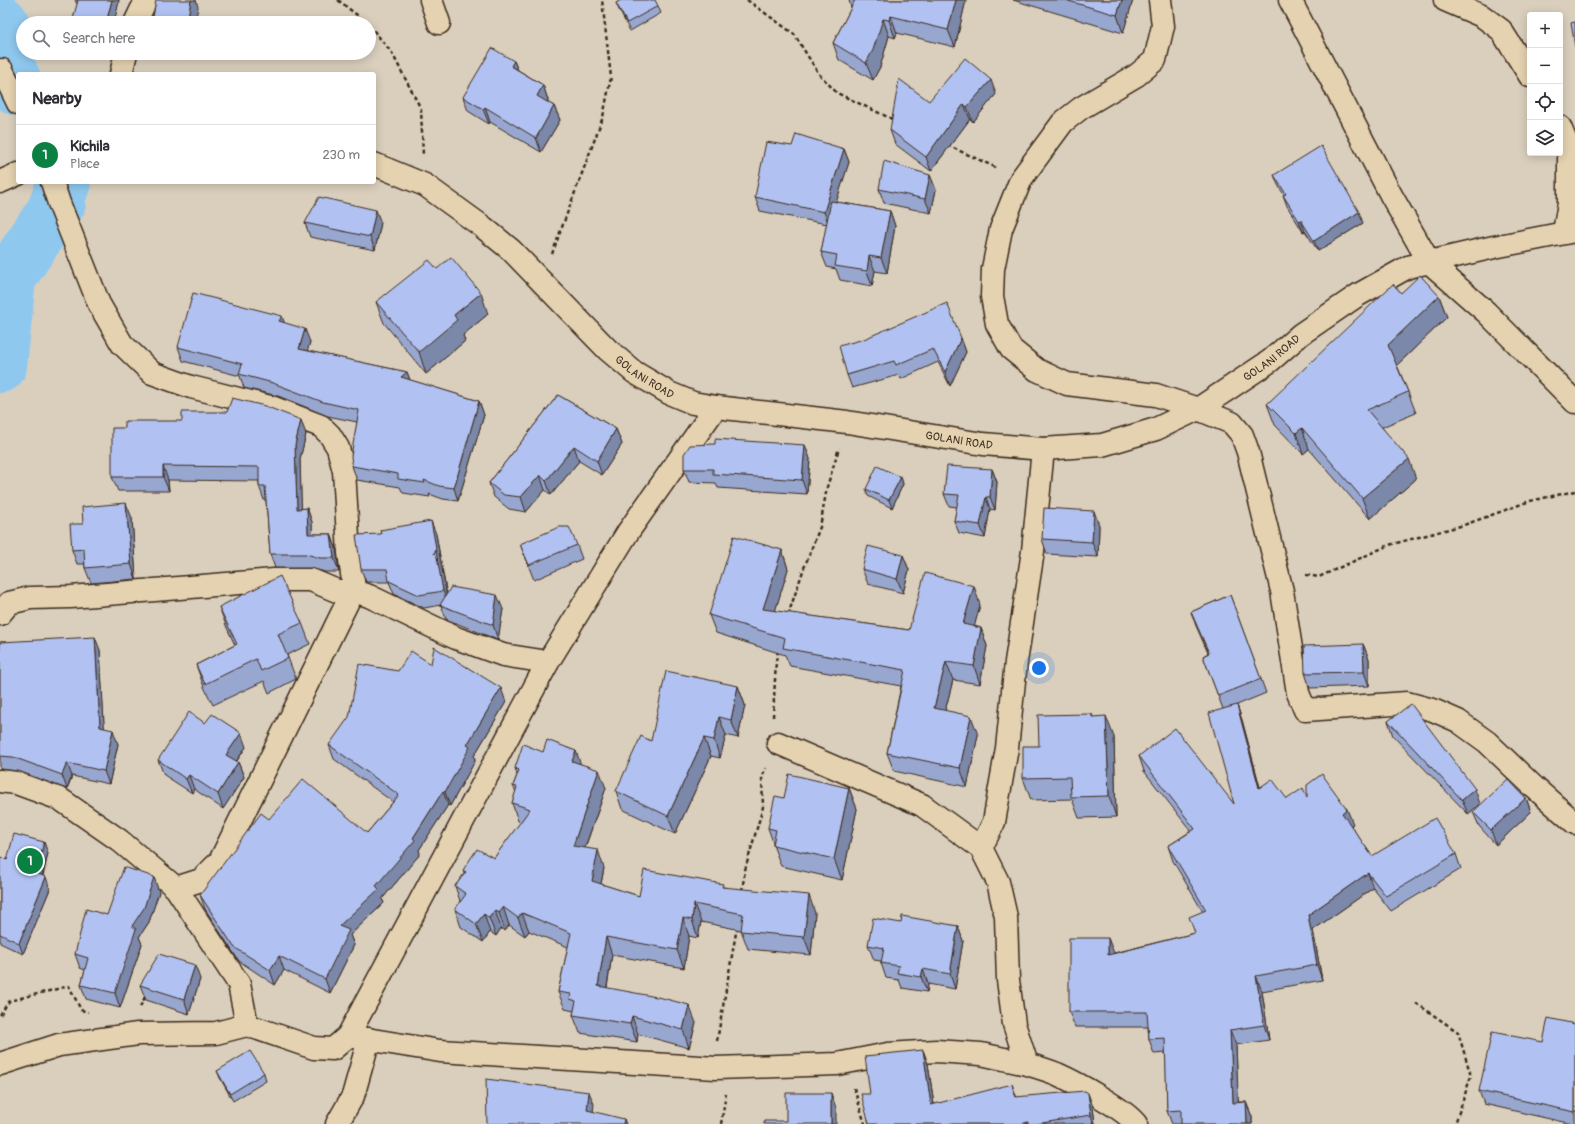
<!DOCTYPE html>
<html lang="en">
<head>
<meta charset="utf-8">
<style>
	body { margin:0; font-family:Pangolin,sans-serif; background:#f2f2f3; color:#2b2b33 }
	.controls { position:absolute; right:12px; top:12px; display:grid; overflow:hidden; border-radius:4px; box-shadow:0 2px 10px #0003 }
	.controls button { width:36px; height:36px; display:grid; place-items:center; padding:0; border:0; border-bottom:1px solid #e1e1e2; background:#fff; color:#2b2b33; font:20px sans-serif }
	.you { position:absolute; left:1039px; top:668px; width:14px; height:14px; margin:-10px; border:3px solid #fff; border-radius:50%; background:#1a73e8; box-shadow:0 0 0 6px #1a73e833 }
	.badge { display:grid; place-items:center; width:26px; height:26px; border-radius:50%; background:#0b8043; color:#fff; font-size:13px; font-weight:700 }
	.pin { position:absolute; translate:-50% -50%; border:2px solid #fff; box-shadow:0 1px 4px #0006 }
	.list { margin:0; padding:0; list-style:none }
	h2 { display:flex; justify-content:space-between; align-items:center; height:52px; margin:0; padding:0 16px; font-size:17px }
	h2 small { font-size:13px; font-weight:400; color:#7c7c81 }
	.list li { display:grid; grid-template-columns:26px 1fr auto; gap:12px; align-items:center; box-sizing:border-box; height:60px; padding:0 16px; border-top:1px solid #e1e1e2 }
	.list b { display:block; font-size:15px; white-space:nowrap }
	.list p { margin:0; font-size:13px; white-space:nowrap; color:#7c7c81 }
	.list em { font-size:13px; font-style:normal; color:#7c7c81 }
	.icon { flex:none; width:22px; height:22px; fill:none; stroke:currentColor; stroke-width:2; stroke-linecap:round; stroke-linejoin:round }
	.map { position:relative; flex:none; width:1575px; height:1124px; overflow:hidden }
	.search { position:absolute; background:#fff; box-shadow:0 2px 10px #0003; left:16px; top:16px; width:360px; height:44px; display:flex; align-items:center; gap:10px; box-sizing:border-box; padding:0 14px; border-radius:22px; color:#7c7c81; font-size:15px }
	.panel { position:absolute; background:#fff; box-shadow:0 2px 10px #0003; left:16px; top:72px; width:360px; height:112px; border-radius:4px }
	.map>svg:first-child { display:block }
</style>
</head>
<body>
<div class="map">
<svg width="1575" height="1124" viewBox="0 0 1575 1124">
	<rect width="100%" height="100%" fill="#dacfbd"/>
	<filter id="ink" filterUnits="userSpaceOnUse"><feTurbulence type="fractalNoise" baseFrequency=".025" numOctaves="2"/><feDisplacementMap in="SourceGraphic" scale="8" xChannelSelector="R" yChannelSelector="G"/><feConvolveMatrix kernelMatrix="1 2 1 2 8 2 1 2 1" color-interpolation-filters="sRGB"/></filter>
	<g filter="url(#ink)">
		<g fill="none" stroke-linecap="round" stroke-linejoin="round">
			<g stroke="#8fc8ee" stroke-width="54">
				<polyline points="0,21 2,23 2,70 10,70 18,89"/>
				<polyline points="0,366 9,278 59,203 55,207 64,182"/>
			</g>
			<g stroke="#3b2a1e" stroke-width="25">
				<g id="minor">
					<polyline points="431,0 439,23"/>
					<polyline points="1160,0 1163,26 1155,60 1137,75 1081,108 1063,122 1021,179 1001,229 993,269 992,296 997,324 1011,349 1037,370 1067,384 1156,395 1198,409 1232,423 1242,435 1248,452 1282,591 1298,693 1305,710 1407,703 1433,710 1458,721 1487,742 1535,788 1575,823"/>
					<polyline points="1290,0 1391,195 1429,262 1486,312 1575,402"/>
					<polyline points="1445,0 1482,16 1501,30 1530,76"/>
					<polyline points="135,23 146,0"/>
					<polyline points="2,70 18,103"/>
					<polyline points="121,74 126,53"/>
					<polyline points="1560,127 1569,149 1569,203 1564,232"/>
					<path id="s1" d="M374,164L425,185L483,227L511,250L608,350L634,372L669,393L693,403L716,407L847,422L983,444L1043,449L1102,445L1156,429L1198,409L1270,361L1301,334L1358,295L1408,267L1494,247L1575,231"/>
					<polyline points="0,182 18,174"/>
					<polyline points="0,614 9,603 30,598 71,597 274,580 311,580 337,591 353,591 354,588 349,553 344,471 338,448 330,435 321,426 274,408 191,387 152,373 122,344 99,304 59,203 52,182"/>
					<path d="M778,743L922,805L981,848L998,882L1006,917L1008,980L1014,1024L1027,1064C1037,1067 1047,1070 1057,1074C1075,1082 1125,1109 1136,1124"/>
					<polyline points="0,781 16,783 60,799 119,840 176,888 239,984 247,1025 314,1048 333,1049 348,1036 440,1051 716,1068 837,1064 888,1054 936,1051 981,1054 1027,1064"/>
					<polyline points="981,848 994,822 1007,748 1016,662 1033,551 1043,449"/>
					<polyline points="176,888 201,880 220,861 353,591 369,596 456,638 503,655 548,662"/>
					<polyline points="348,1036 548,662 628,532 716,407"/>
					<polyline points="0,1064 59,1045 138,1034 216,1033 247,1025"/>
					<polyline points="337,1124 353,1096 369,1039"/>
				</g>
			</g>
			<g stroke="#3b2a1e" stroke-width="2.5" stroke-dasharray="4 3" stroke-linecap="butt">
				<polyline points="338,0 367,23"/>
				<polyline points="747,0 794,34 819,74 837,93 894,120"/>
				<polyline points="369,25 392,53 421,109 423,156"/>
				<polyline points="947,145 997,168"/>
				<polyline points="552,254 603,117 611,77 602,0"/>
				<polyline points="1306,575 1319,577 1389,545 1464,525 1530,501 1575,491"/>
				<polyline points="788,615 804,568 820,527 827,487 839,448"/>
				<polyline points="773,717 776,661 778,650"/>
				<polyline points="742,891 745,870 763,807 762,776 766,768"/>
				<polyline points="1416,1003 1458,1032 1471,1076 1455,1124"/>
				<polyline points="140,1007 146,995"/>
				<polyline points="0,1015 9,1001 69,986 81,1010 88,1012"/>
				<polyline points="717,1041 737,927"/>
				<polyline points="854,1088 865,1124"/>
				<polyline points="721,1124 726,1094"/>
			</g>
			<use href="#minor" stroke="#e4d2b0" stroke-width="22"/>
		</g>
		<g fill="#98a7d0" stroke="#3b2a1e">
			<polygon points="75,0 119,0 117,10 77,4"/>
			<polygon points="849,0 966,0 955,47 897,33 895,38 889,36 880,67 873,80 839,60 833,43 851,8"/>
			<polygon points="1013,0 1133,0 1123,33"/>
			<polygon points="616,3 658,6 661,13 630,31 619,10"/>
			<polygon points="156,53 190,53 188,59"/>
			<polygon points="514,61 518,70 543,85 548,100 547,102 554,106 560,120 541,152 490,122 489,124 468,111 463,97"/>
			<polygon points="996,94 973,122 970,119 931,171 895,144 890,130 929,101"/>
			<polygon points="792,146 844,149 849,162 836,202 890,211 895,226 887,273 875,271 872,286 840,280 836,269 827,267 821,252 827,224 760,211 755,197"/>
			<polygon points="930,175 936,190 931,213 884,203 879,189"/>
			<polygon points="1274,175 1363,223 1318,251 1305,231 1303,232 1287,206 1283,195 1284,195 1278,185"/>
			<polygon points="305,223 381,223 375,250 310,237"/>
			<polygon points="437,269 488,314 463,335 465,341 426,374 384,323 376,302"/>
			<polygon points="1401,293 1439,296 1447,317 1397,365 1408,392 1416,413 1382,427 1416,479 1370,519 1309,449 1303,454 1275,425 1267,404"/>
			<polygon points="284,323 310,342 307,351 407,372 410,380 479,401 484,415 458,501 443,499 429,494 430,497 403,493 400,487 357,480 352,466 357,422 328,416 278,396 244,388 240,376 183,361 178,347"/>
			<polygon points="961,338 966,352 950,386 938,362 901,379 899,375 852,388 847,375"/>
			<polygon points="558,395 616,429 622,444 602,475 579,461 551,495 545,490 526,512 509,509 494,497 489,483"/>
			<polygon points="306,434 300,459 301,509 307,508 312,522 312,534 331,534 336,548 339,572 325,572 311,568 275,568 270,554 266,500 264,500 259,486 259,481 168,480 169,491 118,491 112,477"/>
			<polygon points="805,445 810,459 807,494 718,488 716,483 689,482 684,469"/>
			<polygon points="992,469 997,482 995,510 990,509 985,538 959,533 954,521 957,507 949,506 944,494"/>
			<polygon points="901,477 903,484 892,508 868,496 866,489"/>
			<polygon points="132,518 136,579 91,583 85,568 85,564 77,564 72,550 83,524"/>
			<polygon points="1099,525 1098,557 1047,554 1042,539"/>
			<polygon points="436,534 447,595 503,609 498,640 446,619 441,605 424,608 394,594 389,582 366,582 361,569"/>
			<polygon points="520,544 577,545 582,559 534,580"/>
			<polygon points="782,550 788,569 775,611 909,630 980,605 974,626 981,628 987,646 980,684 953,680 945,711 978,735 967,787 894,771 887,753 901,686 790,666 785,655 716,633 709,615"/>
			<polygon points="903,555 909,570 903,593 868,584 862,569"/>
			<polygon points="1230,595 1266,693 1237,705 1242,720 1260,787 1287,799 1307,798 1353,824 1351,826 1372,856 1456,854 1461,869 1391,911 1373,888 1313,930 1322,980 1262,991 1269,1040 1236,1045 1238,1102 1246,1102 1252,1117 1252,1124 1172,1124 1167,1111 1166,1053 1154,1054 1149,1039 1148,1027 1075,1027 1069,1012 1114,953 1195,933 1203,912 1173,861 1168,846 1191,831 1144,771 1139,756 1234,804 1223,709 1203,656 1208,653 1196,626 1191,612"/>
			<polygon points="219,607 302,623 310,644 287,655 296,679 269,693 264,681 213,705 204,687 196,665 235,645 227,628"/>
			<polygon points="0,642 100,650 104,728 118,744 109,784 72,776 67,789 18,771 1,769 0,769"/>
			<polygon points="1363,644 1369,659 1369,686 1310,688 1305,673"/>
			<polygon points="431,664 506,702 474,756 475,761 450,806 448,805 419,850 420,854 382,899 384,903 350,935 354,945 330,993 284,970 275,985 239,961 205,909 200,895 269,819 367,833 393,802 334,759 329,745 398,671"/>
			<polygon points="738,686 745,705 738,738 726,735 720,758 711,756 675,834 622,809 616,791 651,741"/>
			<polygon points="1092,714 1093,717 1114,737 1116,817 1079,818 1072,799 1031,800 1023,778 1039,746"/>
			<polygon points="1388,721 1480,804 1468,814 1393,736"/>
			<polygon points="205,723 246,747 237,761 238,762 244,777 223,809 194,789 192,793 164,775 158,760"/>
			<polygon points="543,752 580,763 606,788 585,848 604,868 601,884 639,896 724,887 815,913 811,955 748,949 741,930 701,922 698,938 689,936 684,968 612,955 607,988 696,1023 689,1048 638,1034 637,1042 580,1033 573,1015 574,1011 565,1009 558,992 568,947 529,931 525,936 509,925 505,931 501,928 496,936 490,932 483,942 461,927 455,909 460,901 455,886 464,874 463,870 494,858 521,822 518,821 512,803 516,792 513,786 517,775 515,768"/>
			<polygon points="849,788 857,809 842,880 781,866 773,845 773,842 768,828 784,798"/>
			<polygon points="1526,798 1531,812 1496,845 1479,826 1473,812"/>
			<polygon points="48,853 43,876 50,889 23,954 0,943 0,857 7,860"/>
			<polygon points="159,892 149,922 139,937 142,944 120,1008 86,999 81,985 85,970 80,968 75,954 107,915"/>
			<polygon points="901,923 958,926 963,941 955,989 928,984 927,992 902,988 899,980 886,978 881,963 881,961 874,960 868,945"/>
			<polygon points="200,979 189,1014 146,1000 140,985"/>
			<polygon points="1575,1024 1575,1124 1572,1124 1484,1104 1479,1091 1543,1042"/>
			<polygon points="923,1050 928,1064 934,1104 1016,1097 1093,1107 1095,1124 869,1124 870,1094"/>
			<polygon points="217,1071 264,1073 266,1081 233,1101 220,1078"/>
		</g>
		<g fill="#7c88a9" stroke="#3b2a1e">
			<polygon points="112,0 119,0 117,10 114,23 106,23"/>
			<polygon points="191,0 196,0 198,7 195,23 187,23"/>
			<polygon points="956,0 966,0 955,47 948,30"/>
			<polygon points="1122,0 1133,0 1123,33 1117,15"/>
			<polygon points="891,16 897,33 895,38 889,20"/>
			<polygon points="883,19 889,36 880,67 873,80 866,63"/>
			<polygon points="186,53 190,53 188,59"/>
			<polygon points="514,61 520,75 511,66"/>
			<polygon points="991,80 996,94 973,122 967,107"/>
			<polygon points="543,85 548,100 542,110 537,96"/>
			<polygon points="964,104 970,119 931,171 926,157"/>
			<polygon points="554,106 560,120 541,152 536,138"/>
			<polygon points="485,107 490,122 489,124 483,109"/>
			<polygon points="844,149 849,162 829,225 824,212"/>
			<polygon points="930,175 936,190 931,213 925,199"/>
			<polygon points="376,210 381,223 375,250 370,237"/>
			<polygon points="890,211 895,226 887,273 881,258"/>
			<polygon points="1359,212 1363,223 1318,251 1314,241"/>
			<polygon points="1301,220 1305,231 1303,232 1299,221"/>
			<polygon points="869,256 875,271 872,286 867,271"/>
			<polygon points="481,293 488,314 463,335 465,341 426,374 419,352 454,315"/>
			<polygon points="1439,296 1447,317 1396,366 1388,345"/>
			<polygon points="282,316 287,330 279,321"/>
			<polygon points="305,329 310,342 304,363 299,349"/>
			<polygon points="961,338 966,352 950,386 945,372"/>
			<polygon points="407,372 412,386 401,377"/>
			<polygon points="479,401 484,415 458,501 454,488"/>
			<polygon points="301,420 306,434 300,459 302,523 297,509 295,445"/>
			<polygon points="1302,428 1309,449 1303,454 1296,433"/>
			<polygon points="616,429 622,444 602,475 597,461"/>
			<polygon points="805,445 810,459 807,494 802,480"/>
			<polygon points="574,446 579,461 551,495 546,481"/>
			<polygon points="1409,459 1416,479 1370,519 1362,498"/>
			<polygon points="163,466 168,480 169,491 163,477"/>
			<polygon points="992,469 997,482 995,510 990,497"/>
			<polygon points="540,475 545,490 526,512 521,497"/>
			<polygon points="901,477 903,484 892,508 889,500"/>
			<polygon points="986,497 990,509 985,538 980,525"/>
			<polygon points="126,503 132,518 136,579 131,564"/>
			<polygon points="307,508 312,522 313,548 308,534"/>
			<polygon points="1094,511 1099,525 1098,557 1092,542"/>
			<polygon points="431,521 436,534 448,604 443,591 434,554"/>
			<polygon points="331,534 336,548 339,572 334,558"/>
			<polygon points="782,550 788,569 770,628 763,609"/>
			<polygon points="903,555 909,570 903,593 897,579"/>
			<polygon points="974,586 980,605 970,643 963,624"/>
			<polygon points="497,595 503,609 498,640 493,625"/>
			<polygon points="981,628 987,646 980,684 974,666"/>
			<polygon points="95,637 100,650 105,741 100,727"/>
			<polygon points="1363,644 1369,659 1369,686 1364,672"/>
			<polygon points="946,662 953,680 941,727 934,708"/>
			<polygon points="738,686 745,705 738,738 731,720"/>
			<polygon points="501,688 506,702 474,756 475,761 450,806 445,792 467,745"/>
			<polygon points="1237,705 1242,720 1264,803 1259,788"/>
			<polygon points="971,716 978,735 967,787 960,768"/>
			<polygon points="1106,716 1114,737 1116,817 1109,796"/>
			<polygon points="719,717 726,735 720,758 714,740"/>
			<polygon points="113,730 118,744 109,784 104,771"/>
			<polygon points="241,733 246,747 231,769 226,755"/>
			<polygon points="704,738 711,756 675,834 668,816"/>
			<polygon points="576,751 582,768 572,761"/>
			<polygon points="238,762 244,777 223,809 218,794"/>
			<polygon points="67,763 72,776 67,789 62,775"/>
			<polygon points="599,770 606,788 579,864 573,846"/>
			<polygon points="189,775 194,789 192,793 186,779"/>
			<polygon points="849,788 857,809 842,880 834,859"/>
			<polygon points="1475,789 1480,804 1468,814 1462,800"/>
			<polygon points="443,791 448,805 419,850 420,854 382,899 384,903 350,935 354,945 330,993 325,979 339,926 376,886 413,838"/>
			<polygon points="1526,798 1531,812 1496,845 1491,830"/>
			<polygon points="1347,809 1353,824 1347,828 1342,813"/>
			<polygon points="44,842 48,853 40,885 36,873"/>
			<polygon points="598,850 604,868 598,899 592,881"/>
			<polygon points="1368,873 1373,888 1313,930 1322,980 1317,965 1308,915"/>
			<polygon points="46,877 50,889 23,954 19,943"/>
			<polygon points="154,877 159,892 149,922 139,937 142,944 120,1008 115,993 132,926"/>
			<polygon points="809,895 815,913 811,955 804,937"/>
			<polygon points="694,904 701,922 698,938 692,920"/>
			<polygon points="503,907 509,925 505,931 499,913"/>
			<polygon points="495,910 501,928 496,936 489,918"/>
			<polygon points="522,913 529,931 525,936 518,918"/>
			<polygon points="484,914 490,932 483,942 476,924"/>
			<polygon points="683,918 689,936 684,968 677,950"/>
			<polygon points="958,926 963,941 955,989 950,974"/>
			<polygon points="606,937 612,955 604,1004 598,986"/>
			<polygon points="1108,938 1114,953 1114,970 1108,955"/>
			<polygon points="279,956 284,970 275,985 270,970"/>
			<polygon points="195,965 200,979 189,1014 184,999"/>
			<polygon points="923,969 928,984 927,992 921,977"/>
			<polygon points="1256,976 1262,991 1269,1040 1264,1025"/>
			<polygon points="689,1005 696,1023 689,1048 683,1030"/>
			<polygon points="632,1016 638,1034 637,1042 630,1024"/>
			<polygon points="1230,1030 1236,1045 1239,1118 1233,1103"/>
			<polygon points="923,1050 928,1064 936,1119 931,1105"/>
			<polygon points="1012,1084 1017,1098 1015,1097"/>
			<polygon points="589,1092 594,1104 592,1122 587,1110"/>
			<polygon points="831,1093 836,1108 836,1124 831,1124"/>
			<polygon points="1088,1093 1093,1107 1095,1124 1094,1124 1091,1115"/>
			<polygon points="1246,1102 1252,1117 1252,1124 1247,1124"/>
			<polygon points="624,1119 626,1124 623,1124"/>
		</g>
		<g fill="#b1c2f2" stroke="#3b2a1e">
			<polygon points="78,0 112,0 106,23 72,23"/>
			<polygon points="156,0 191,0 187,23 152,23"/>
			<polygon points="621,0 655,0 658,6 627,23 616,3"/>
			<polygon points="855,0 956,0 948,30 891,16 889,20 883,19 873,50 866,63 833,43"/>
			<polygon points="1065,0 1122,0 1117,15"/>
			<polygon points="1575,22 1575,47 1571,23"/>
			<polygon points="492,48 514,61 511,66 543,85 537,96 554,106 536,138 485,107 483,109 463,97"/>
			<polygon points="965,58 991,80 967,107 964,104 926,157 890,130 899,79 929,101"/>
			<polygon points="796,134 844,149 824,212 755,197 766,142 792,146"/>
			<polygon points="1321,146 1359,212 1314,241 1301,220 1299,221 1283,195 1286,194 1274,175"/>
			<polygon points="884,161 930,175 925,199 879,189"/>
			<polygon points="319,197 376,210 370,237 305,223"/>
			<polygon points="831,201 890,211 881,258 869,256 867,271 835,266 837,255 821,252"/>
			<polygon points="451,257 481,293 454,315 457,320 419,352 376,302 429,260 437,269"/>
			<polygon points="1420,275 1439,296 1388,345 1408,392 1367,410 1409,459 1362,498 1302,428 1296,433 1267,404 1393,284 1401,293"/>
			<polygon points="193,293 282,316 279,321 305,329 299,349 407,372 401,377 479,401 454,488 439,486 424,480 425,483 398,479 398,474 352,466 351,456 359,410 323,402 273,383 239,374 242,364 178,347"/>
			<polygon points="947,303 961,338 945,372 933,349 896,365 894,361 847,375 839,346 864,339"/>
			<polygon points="558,395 616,429 597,461 574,446 546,481 540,475 521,497 504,495 489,483"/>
			<polygon points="232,398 265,406 301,420 295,445 297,509 307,508 308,534 331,534 334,558 320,558 306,554 270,554 265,486 259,486 259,467 163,466 163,477 112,477 112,428 125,428 125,421 182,421 182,412 227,412"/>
			<polygon points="715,439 805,445 802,480 713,474 713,469 684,469 684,454 690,445 715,444"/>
			<polygon points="877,466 901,477 889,500 866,489"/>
			<polygon points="947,466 992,469 990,497 986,497 980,525 954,521 959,495 944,494"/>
			<polygon points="126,503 131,564 85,568 84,549 72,550 70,524 83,524 82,507"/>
			<polygon points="1044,508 1094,511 1092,542 1042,539"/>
			<polygon points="431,521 436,548 434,554 436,551 443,591 419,595 389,581 387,569 361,569 356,535 381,534 380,530"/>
			<polygon points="559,527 569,527 577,545 529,565 520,544"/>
			<polygon points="734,536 782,550 763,609 909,630 925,573 974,586 963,624 981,628 974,666 946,662 934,708 971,716 960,768 887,753 905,670 783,648 785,638 709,615"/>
			<polygon points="868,546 903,555 897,579 862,569"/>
			<polygon points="280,576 302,623 278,634 288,658 261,671 256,659 205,684 196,665 237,644 219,607"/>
			<polygon points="451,587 497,595 493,625 440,605"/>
			<polygon points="1230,595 1261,679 1218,696 1203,656 1209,653 1191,612"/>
			<polygon points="95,637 100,727 113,730 104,771 67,763 62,775 13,757 0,756 0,642"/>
			<polygon points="1363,644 1364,672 1305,673 1304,646"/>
			<polygon points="434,647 501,688 467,745 470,747 445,792 443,791 413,838 415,840 376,886 379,889 339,926 349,930 325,979 279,956 270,970 234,947 200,895 261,813 269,819 303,779 367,833 399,795 329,745 349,717 359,664 398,671 411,651 431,664"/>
			<polygon points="666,671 738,686 731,720 719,717 714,740 704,738 668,816 616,791 641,736 651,741"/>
			<polygon points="1411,704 1475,789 1462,800 1388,721"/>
			<polygon points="1237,705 1259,788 1272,779 1287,799 1303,788 1307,798 1307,785 1322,774 1347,809 1342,813 1372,856 1435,818 1456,854 1386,896 1368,873 1308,915 1317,965 1256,976 1264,1025 1230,1030 1233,1103 1246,1102 1247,1124 1181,1124 1181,1110 1167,1111 1165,1038 1149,1039 1147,1012 1069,1012 1069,938 1108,938 1108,955 1195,933 1189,917 1206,910 1168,846 1195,829 1139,756 1175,728 1234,804 1209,713"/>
			<polygon points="189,712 205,723 212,714 241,733 226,755 238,762 218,794 189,775 186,779 158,760"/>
			<polygon points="1092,714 1092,717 1106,716 1109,796 1071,797 1070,777 1023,778 1023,746 1039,746 1038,715"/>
			<polygon points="547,740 576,751 572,761 599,770 573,846 598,850 592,881 639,896 644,870 723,884 722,887 809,895 804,937 741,931 743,914 694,904 692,920 683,918 677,950 606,937 598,986 662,998 689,1005 683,1030 632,1016 630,1024 573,1015 576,1001 570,999 571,994 558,992 571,933 522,913 518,918 503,907 499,913 495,910 489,918 484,914 476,924 455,909 466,894 455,886 466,872 463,870 477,849 494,858 530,809 512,803 517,787 513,786 519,770 515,768 523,744 543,752"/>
			<polygon points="789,774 849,788 834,859 773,845 776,830 768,828 775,796 784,798"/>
			<polygon points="1508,779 1526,798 1491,830 1473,812"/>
			<polygon points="14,834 44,842 36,873 46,877 19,943 0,934 0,857 7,860"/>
			<polygon points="124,867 154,877 144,908 132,926 136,929 115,993 81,985 88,958 75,954 86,909 107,915"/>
			<polygon points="902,916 958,926 950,974 923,969 921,977 897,973 899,966 881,963 884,948 868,945 873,918 901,923"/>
			<polygon points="159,954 195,965 184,999 140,985"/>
			<polygon points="1548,1018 1575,1024 1575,1112 1479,1091 1492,1032 1543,1042"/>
			<polygon points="923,1050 931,1105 1012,1084 1015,1097 1085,1091 1088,1093 1091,1115 1036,1124 1028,1124 1028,1122 1021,1124 869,1124 861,1094 870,1094 865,1056"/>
			<polygon points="250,1051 264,1073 230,1094 217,1071"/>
			<polygon points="486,1079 589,1092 587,1110 624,1119 623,1124 487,1124"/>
			<polygon points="786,1093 831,1093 831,1124 764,1124 764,1121 786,1121"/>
		</g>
	</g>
	<g text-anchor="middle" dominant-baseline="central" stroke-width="3" stroke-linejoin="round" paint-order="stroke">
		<g font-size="11" fill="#3b2a1e" stroke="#e4d2b0">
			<text stroke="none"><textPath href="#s1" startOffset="1008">GOLANI ROAD</textPath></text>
			<text stroke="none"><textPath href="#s1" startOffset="348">GOLANI ROAD</textPath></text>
			<text stroke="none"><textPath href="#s1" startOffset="672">GOLANI ROAD</textPath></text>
		</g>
	</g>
</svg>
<div class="controls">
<button>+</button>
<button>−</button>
<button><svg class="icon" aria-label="locate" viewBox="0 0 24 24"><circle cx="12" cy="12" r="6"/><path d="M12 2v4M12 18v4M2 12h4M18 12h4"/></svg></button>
<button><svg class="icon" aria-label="layers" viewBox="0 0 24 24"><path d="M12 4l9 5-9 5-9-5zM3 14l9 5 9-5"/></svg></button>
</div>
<div class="you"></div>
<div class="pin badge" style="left:30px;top:861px">1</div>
<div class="search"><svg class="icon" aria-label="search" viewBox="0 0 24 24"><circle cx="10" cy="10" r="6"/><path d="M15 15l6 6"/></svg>Search here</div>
<section class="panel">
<h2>Nearby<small></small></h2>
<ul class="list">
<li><span class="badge">1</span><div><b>Kichila</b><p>Place</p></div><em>230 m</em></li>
</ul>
</section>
</div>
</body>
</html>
